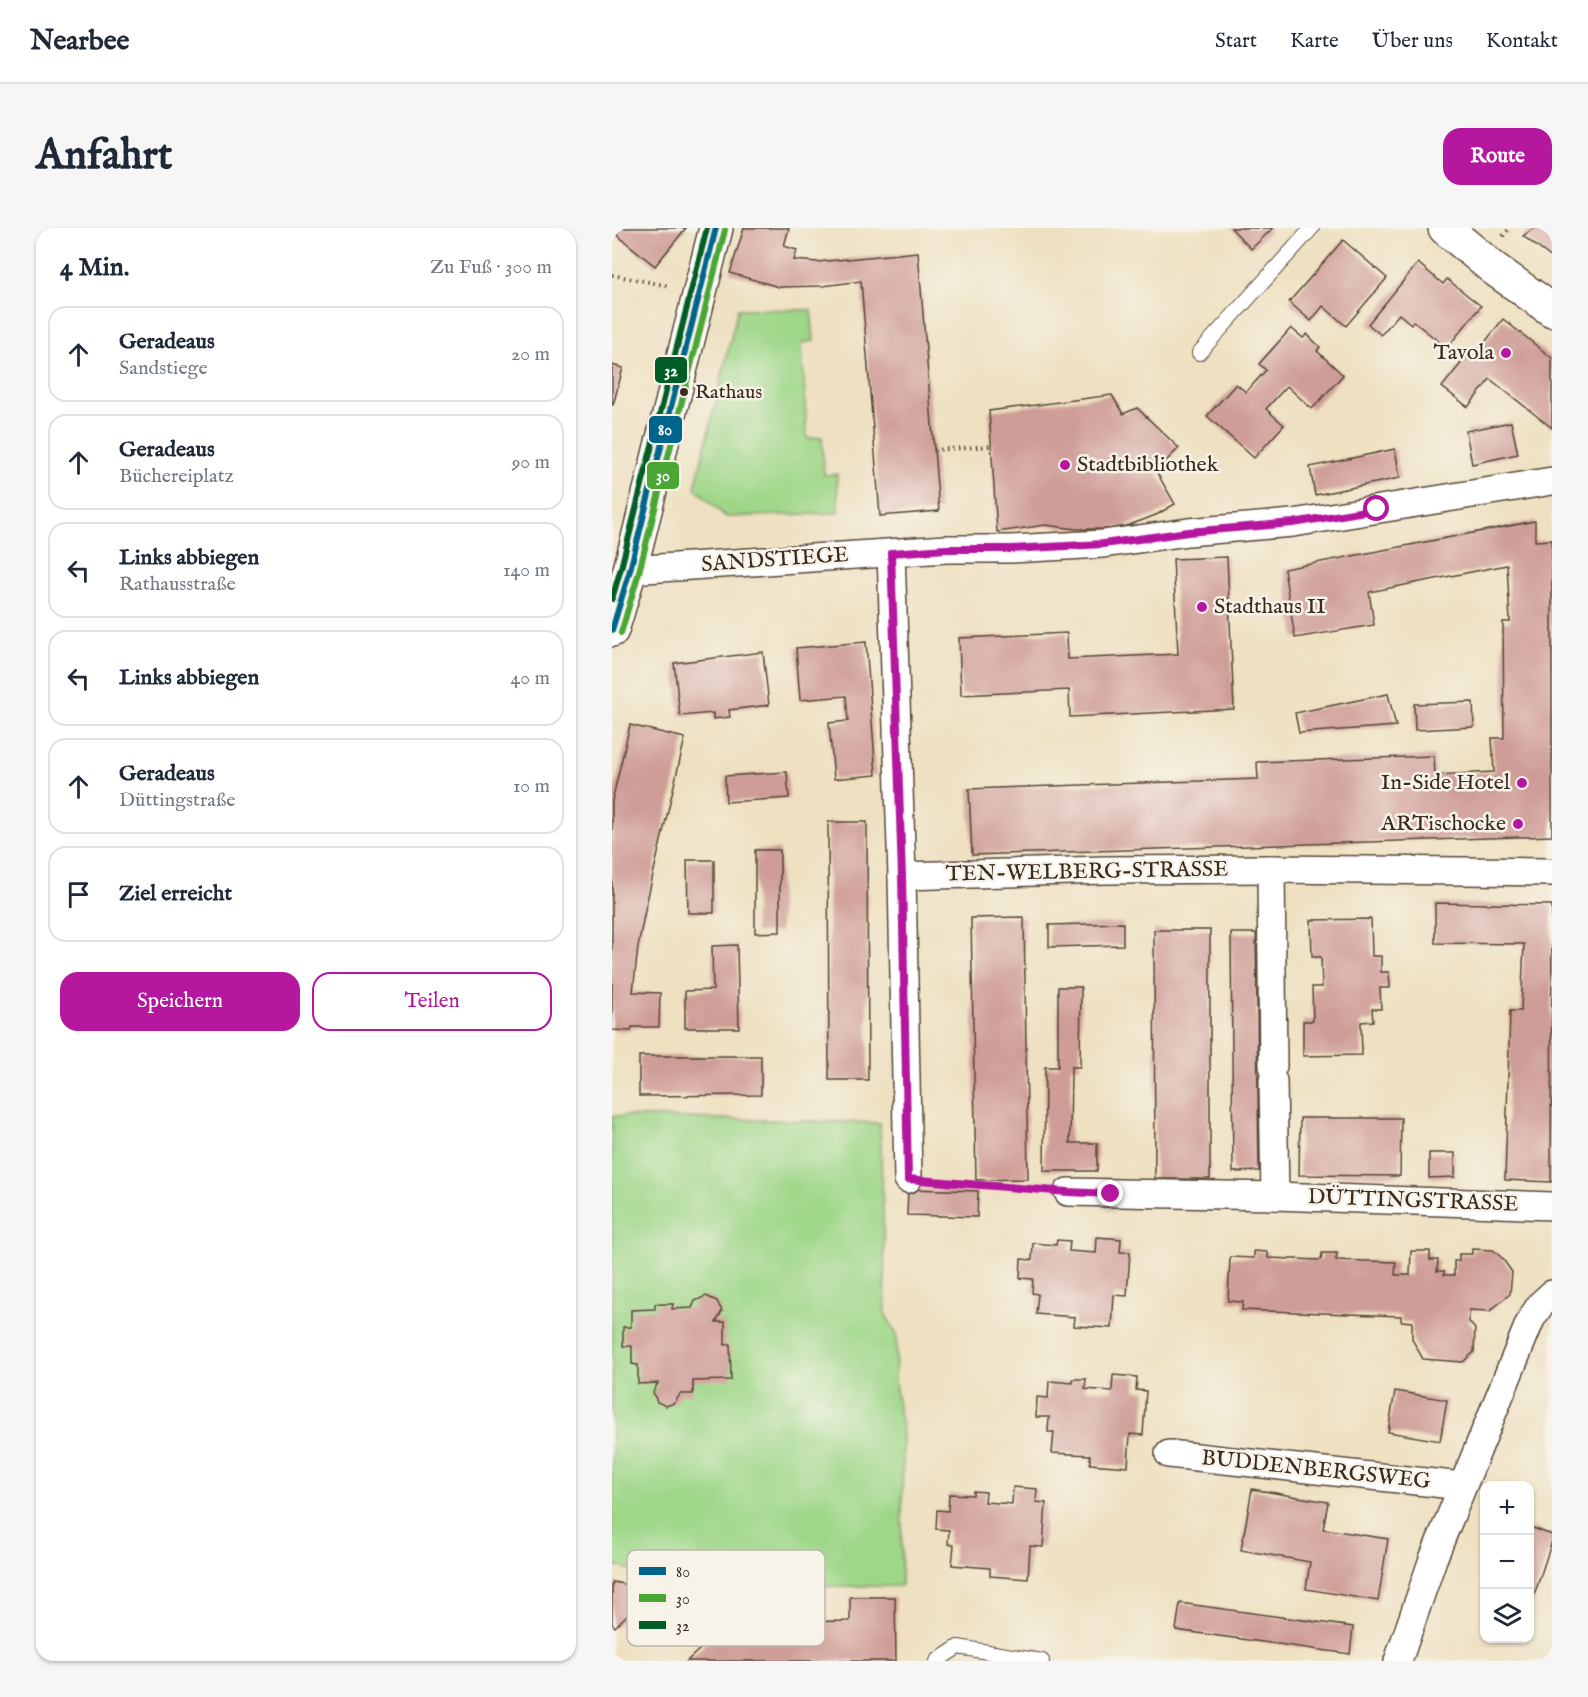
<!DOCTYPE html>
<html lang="de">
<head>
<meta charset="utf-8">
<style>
	body { margin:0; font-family:"IM FELL English",serif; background:#f6f6f7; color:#1f2937 }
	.controls { position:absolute; right:18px; bottom:18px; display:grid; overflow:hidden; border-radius:12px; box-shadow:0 2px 4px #0004 }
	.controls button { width:54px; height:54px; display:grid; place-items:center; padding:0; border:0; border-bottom:2px solid #e0e1e3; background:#fff; color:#1f2937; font:30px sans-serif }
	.stop { position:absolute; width:18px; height:18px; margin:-14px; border:4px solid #b5179e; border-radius:50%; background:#fff }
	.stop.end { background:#b5179e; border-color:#fff; box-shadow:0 2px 6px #0008 }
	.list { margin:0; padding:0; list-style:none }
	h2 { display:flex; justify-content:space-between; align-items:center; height:78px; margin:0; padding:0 24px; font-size:26px }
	h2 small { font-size:20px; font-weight:400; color:#747a83 }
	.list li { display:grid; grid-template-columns:39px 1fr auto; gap:18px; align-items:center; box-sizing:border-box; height:96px; margin:0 12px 12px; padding:0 12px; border:2px solid #e0e1e3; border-radius:18px }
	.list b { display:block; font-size:22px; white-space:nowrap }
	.list p { margin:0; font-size:20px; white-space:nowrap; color:#747a83 }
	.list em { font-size:20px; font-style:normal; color:#747a83 }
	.actions { display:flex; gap:12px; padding:18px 24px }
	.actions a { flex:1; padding:14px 0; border:2px solid #b5179e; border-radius:18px; text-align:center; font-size:21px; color:#b5179e }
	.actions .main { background:#b5179e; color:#fff }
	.icon { flex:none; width:33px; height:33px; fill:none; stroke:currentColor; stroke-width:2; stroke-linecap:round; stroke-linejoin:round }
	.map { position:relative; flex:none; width:940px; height:1433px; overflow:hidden; border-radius:18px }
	header { display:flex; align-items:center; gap:36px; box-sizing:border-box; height:84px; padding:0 30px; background:#fff; border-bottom:2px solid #e0e1e3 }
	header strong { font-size:28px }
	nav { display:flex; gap:33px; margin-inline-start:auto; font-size:21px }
	.intro { display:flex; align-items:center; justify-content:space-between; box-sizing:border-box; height:144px; padding:0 36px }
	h1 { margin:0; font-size:42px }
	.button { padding:15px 27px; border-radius:18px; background:#b5179e; color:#fff; font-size:21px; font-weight:700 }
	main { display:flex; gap:36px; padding:0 36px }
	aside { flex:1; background:#fff; border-radius:18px; box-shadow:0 2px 4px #0004 }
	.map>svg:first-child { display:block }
</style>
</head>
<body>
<header>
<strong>Nearbee</strong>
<nav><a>Start</a><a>Karte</a><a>Über uns</a><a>Kontakt</a></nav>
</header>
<div class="intro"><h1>Anfahrt</h1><a class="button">Route</a></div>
<main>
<aside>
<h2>4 Min.<small>Zu Fuß · 300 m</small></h2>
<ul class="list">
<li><svg class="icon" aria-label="ahead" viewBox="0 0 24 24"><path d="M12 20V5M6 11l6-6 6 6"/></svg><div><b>Geradeaus</b><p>Sandstiege</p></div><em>20 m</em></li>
<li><svg class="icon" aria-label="ahead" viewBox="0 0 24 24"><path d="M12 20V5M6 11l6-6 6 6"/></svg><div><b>Geradeaus</b><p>Büchereiplatz</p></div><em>90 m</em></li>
<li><svg class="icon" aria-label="left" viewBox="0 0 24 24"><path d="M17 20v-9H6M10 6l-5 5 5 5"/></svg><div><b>Links abbiegen</b><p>Rathausstraße</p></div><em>140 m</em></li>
<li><svg class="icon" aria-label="left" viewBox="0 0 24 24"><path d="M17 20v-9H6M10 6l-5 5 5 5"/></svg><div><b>Links abbiegen</b></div><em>40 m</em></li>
<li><svg class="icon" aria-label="ahead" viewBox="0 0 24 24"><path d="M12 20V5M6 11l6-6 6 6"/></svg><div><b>Geradeaus</b><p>Düttingstraße</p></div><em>10 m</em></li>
<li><svg class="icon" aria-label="arrive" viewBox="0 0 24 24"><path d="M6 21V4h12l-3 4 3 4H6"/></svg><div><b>Ziel erreicht</b></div></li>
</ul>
<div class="actions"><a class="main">Speichern</a><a>Teilen</a></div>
</aside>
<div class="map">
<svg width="940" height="1433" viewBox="0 0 940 1433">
	<rect width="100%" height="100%" fill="#f7f3e8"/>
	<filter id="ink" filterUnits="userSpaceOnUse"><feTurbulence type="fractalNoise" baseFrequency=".0167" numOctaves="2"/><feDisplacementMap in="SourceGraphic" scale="12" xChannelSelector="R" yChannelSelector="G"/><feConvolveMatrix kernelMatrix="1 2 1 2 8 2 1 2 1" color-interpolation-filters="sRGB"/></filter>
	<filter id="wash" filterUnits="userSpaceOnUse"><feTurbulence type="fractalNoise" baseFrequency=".008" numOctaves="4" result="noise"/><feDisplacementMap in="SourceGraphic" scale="24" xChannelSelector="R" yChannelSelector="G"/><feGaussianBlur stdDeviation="1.35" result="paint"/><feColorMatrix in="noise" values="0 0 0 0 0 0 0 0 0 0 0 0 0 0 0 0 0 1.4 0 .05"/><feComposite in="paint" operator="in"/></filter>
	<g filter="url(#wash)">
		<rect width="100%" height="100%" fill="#eee0c0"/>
		<g fill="#9fd789" stroke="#6d8054" stroke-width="1.5">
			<polygon points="126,81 199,82 202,113 190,115 195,210 210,209 212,247 225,246 226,285 114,289 83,260"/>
			<polygon points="0,888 268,895 274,1087 285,1107 283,1154 291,1209 289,1358 90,1359 31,1346 0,1336"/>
		</g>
		<g id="blocks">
			<g fill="#cf9d97">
				<polygon points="0,0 74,0 43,38 0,3"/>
				<polygon points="132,0 177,0 172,18 185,22 182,32 205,34 306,24 327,283 268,288 249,53 211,58 167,59 118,45"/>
				<polygon points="619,0 661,0 639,21"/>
				<polygon points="922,0 940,0 940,30 911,8"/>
				<polygon points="731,12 775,50 734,98 711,78 699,93 677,74"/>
				<polygon points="806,35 831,56 835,51 869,78 835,120 801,93 799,96 787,86 769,107 756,96"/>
				<polygon points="891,91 940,130 940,200 878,151 856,179 830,159 854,129 859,132"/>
				<polygon points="679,100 691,110 695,106 708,119 705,123 731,147 700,181 675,158 654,181 672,197 642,230 595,188 624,156 634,164 654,142 647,136"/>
				<polygon points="0,137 11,140 1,177 0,177"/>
				<polygon points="500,167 511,186 525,180 567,220 544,243 563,276 546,286 531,292 514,298 497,301 464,301 434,297 385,304 377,183"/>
				<polygon points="899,194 906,226 860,236 854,203"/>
				<polygon points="783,221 788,250 703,267 698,239"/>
				<polygon points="923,293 923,313 940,312 940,608 360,627 357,561 646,551 645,534 822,528 823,547 882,544 880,510 892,510 891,394 898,394 895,337 757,364 762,397 683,410 672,341"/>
				<polygon points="615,329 622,481 458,489 457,462 349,467 347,410 455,405 456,431 566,426 561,331"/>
				<polygon points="254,414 264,547 222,551 217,495 236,493 234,468 188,472 184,420"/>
				<polygon points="151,424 157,477 117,482 118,489 101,491 101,485 68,488 62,435"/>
				<polygon points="776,466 784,498 687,505 683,485"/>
				<polygon points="861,474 862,499 803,502 802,476"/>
				<polygon points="18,497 73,510 34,677 26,719 21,764 48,765 47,799 20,799 19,803 0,802 0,573"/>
				<polygon points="175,544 177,570 114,574 113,548"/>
				<polygon points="216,594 255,594 256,852 217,852"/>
				<polygon points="143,622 168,622 168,704 143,705"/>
				<polygon points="75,632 102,632 102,685 76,685"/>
				<polygon points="823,675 940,677 939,954 893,952 898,783 909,783 912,716 823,715"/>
				<polygon points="412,689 416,951 364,952 359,690"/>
				<polygon points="759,691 760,728 769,728 769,744 777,744 778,760 768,760 769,781 760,781 761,793 749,794 750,827 691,828 691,793 701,793 700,759 710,759 709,729 700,729 699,692"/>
				<polygon points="511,695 511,717 437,719 437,697"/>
				<polygon points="542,702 598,702 598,951 543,951"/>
				<polygon points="619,705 644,705 647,943 621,944"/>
				<polygon points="125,717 127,800 73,800 73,763 101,762 100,718"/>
				<polygon points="446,759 469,759 468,839 459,839 458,915 485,915 485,943 432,943 433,839 446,839"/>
				<polygon points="27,828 149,828 149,867 27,868"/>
				<polygon points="688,890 789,890 788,948 687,947"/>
				<polygon points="817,925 843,925 843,949 817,950"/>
				<polygon points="296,961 366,963 365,989 295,987"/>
				<polygon points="485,1009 509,1011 508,1024 518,1024 515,1068 502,1067 500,1100 462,1098 463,1089 424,1086 426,1066 420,1065 421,1051 408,1050 409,1031 420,1032 421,1015 444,1017 445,1012 458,1013 457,1023 484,1025"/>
				<polygon points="860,1021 881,1022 890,1030 900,1044 898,1066 878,1083 857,1082 857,1094 863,1101 862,1124 851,1134 811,1131 800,1111 800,1094 789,1093 789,1088 630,1082 631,1074 616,1073 618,1029 642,1030 642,1023 656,1024 656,1030 709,1032 710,1025 725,1025 724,1032 784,1034 783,1047 798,1047 799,1023 818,1023 818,1032 826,1032 825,1043 832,1043 832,1047 842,1047 842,1033 847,1033 847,1026 860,1026"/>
				<polygon points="94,1068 105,1073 110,1083 104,1094 113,1094 113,1117 118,1116 119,1152 81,1153 81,1166 68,1166 63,1175 54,1178 45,1174 41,1164 46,1155 26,1156 26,1137 20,1136 20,1118 11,1118 11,1099 19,1099 19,1082 43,1081 43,1076 61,1076 60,1081 80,1080 83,1073"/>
				<polygon points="501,1147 525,1149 524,1162 534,1163 531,1207 518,1206 516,1239 478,1236 478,1227 440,1225 442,1204 436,1204 437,1189 424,1189 425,1169 436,1170 437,1153 461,1155 461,1151 474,1151 473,1161 500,1163"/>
				<polygon points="783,1163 835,1172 828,1213 776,1204"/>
				<polygon points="401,1259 425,1261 424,1274 434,1275 431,1319 418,1318 416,1351 378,1348 378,1340 340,1337 342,1317 336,1316 337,1302 324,1301 325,1282 336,1283 337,1266 361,1267 361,1263 374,1264 373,1274 400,1276"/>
				<polygon points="640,1261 716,1274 711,1301 776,1311 766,1373 694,1361 698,1334 629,1322"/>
				<polygon points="918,1299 940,1307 940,1313 919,1377 918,1376"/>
				<polygon points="1,1354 78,1369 36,1409 15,1387 3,1399 0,1396 0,1356"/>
				<polygon points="238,1369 283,1369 284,1433 75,1433 116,1395 238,1393"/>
				<polygon points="568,1375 741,1399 738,1426 564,1402"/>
			</g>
		</g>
	</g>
	<g filter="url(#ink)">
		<use href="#blocks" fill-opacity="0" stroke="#564536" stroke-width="1.5"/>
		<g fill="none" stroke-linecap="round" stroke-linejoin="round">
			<g stroke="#564536" stroke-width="16">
				<g id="lane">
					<polyline points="587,125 700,0"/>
					<polyline points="325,1433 346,1419 430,1433"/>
				</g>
			</g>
			<g stroke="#564536" stroke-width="30">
				<g id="street">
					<polyline points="279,325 290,648 296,951"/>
					<polyline points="18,342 334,321 399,321 491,316 576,304 681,295 940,253"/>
					<polyline points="659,641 661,838"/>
					<polyline points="290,648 494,642 659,641 940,644"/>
					<polyline points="661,853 663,968"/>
					<polyline points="456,964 663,968 940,978"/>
					<polyline points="557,1226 850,1258"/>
					<polyline points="786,1433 821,1331 919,1091 929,1076 940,1066"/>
				</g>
			</g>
			<g stroke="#564536" stroke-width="36">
				<g id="secondary">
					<polyline points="833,0 881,40 940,82"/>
					<polyline points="0,402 18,342 104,0"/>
				</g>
			</g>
			<g stroke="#564536" stroke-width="4" stroke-dasharray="1.5 4.5" stroke-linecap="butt">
				<polyline points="891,8 898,0"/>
				<polyline points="0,47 58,58"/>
				<polyline points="322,222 379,218"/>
				<polyline points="323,953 429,962"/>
			</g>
			<use href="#lane" stroke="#fff" stroke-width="14"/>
			<use href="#street" stroke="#fff" stroke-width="27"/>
			<use href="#secondary" stroke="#fff" stroke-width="33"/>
			<g stroke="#f7f3e8" stroke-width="10">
				<polyline id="bus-1" points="0,402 18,342 104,0"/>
			</g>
			<g stroke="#f7f3e8" stroke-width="10">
				<polyline id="bus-2" points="9,405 27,344 113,2"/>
			</g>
			<g stroke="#f7f3e8" stroke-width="10">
				<polyline id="bus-3" points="0,371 9,340 95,0"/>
			</g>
			<use href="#bus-1" stroke="#00658d" stroke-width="6"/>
			<use href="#bus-2" stroke="#4aa734" stroke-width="6"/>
			<use href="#bus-3" stroke="#005d28" stroke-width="6"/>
		</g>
	</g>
	<g fill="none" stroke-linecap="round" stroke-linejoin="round" filter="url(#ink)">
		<polyline stroke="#b5179e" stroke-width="8" points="499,966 456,964 296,951 290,648 279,325 334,321 399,321 491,316 576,304 681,295 765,281"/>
	</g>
	<g fill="#b5179e" stroke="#f7f3e8" stroke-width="2">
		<circle cx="894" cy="125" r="6"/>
		<circle cx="453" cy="237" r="6"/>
		<circle cx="590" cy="379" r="6"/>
		<circle cx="910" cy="555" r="6"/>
		<circle cx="906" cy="596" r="6"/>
	</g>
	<circle fill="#3b2a1e" stroke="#f7f3e8" stroke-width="2" cx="72" cy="164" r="5"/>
	<g text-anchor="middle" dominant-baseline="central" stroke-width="5" stroke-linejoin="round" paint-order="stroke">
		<g font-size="20" fill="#3b2a1e" stroke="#f7f3e8" text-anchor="start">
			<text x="83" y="164">Rathaus</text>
		</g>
		<g font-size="22" fill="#3b2a1e" stroke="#f7f3e8" text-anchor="end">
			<text x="882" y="125">Tavola</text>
			<text x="465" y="237" text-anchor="start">Stadtbibliothek</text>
			<text x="602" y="379" text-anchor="start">Stadthaus II</text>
			<text x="898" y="555">In-Side Hotel</text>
			<text x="894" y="596">ARTischocke</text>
		</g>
		<g font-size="22" fill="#3b2a1e" stroke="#f7f3e8">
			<text transform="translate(163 332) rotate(-4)">SANDSTIEGE</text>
			<text transform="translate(475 644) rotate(-1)">TEN-WELBERG-STRASSE</text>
			<text transform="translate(801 973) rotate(2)">DÜTTINGSTRASSE</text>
			<text transform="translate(704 1242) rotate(6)">BUDDENBERGSWEG</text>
		</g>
	</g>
	<rect x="15" y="1322" width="198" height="96" rx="9" fill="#f7f3e8" stroke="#bfb7ab" stroke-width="1.5"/>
	<rect x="27" y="1339" width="27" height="8" fill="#00658d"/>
	<rect x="27" y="1366" width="27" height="8" fill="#4aa734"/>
	<rect x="27" y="1393" width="27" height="8" fill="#005d28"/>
	<g font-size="16" fill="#3b2a1e">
		<text x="64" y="1349">80</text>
		<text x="64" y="1376">30</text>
		<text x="64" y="1403">32</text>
	</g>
	<g stroke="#f7f3e8" stroke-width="2">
		<rect x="42" y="128" width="34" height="28" rx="6" fill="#005d28"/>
		<rect x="36" y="187" width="35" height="29" rx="6" fill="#00658d"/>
		<rect x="34" y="233" width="34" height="29" rx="6" fill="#4aa734"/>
	</g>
	<g font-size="16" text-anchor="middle" font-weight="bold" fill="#fff">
		<text x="59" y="148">32</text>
		<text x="53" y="207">80</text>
		<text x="51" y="253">30</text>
	</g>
</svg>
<div class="controls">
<button>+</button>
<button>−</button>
<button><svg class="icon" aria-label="layers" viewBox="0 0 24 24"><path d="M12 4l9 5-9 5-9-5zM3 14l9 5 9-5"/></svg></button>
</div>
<div class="stop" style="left:765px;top:281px"></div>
<div class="stop end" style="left:499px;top:966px"></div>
</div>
</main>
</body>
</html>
